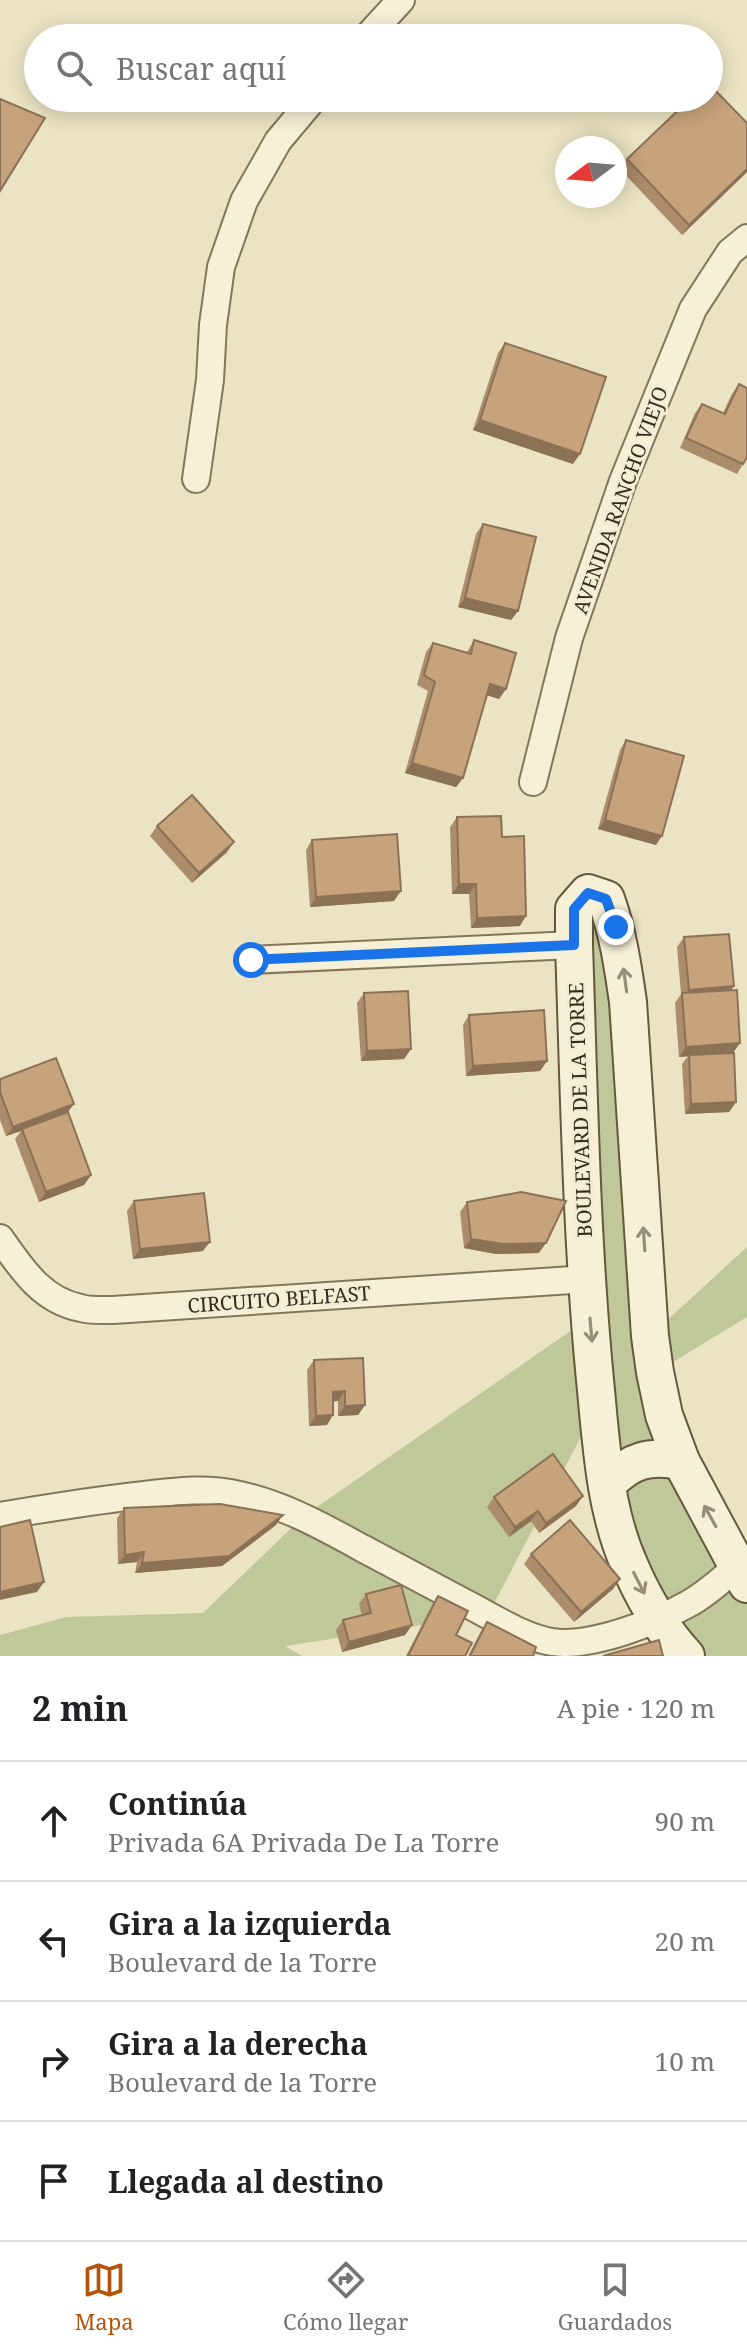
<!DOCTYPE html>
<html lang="es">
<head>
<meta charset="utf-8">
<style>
	body { margin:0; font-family:"Noto Serif",serif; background:#f6f6f6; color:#202124 }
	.compass { position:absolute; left:555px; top:136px; width:72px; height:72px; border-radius:50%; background:#fff; box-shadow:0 4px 20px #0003; rotate:254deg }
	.stop { position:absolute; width:24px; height:24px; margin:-18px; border:6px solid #1a73e8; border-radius:50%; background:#fff }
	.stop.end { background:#1a73e8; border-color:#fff; box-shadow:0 2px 8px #0008 }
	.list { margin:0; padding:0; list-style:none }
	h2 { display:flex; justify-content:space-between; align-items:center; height:104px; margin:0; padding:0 32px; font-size:34px }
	h2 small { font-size:26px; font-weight:400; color:#757577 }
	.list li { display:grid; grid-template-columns:52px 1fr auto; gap:24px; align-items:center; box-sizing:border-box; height:120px; padding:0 32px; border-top:2px solid #e0e0e0 }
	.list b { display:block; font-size:30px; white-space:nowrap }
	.list p { margin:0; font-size:26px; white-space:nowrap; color:#757577 }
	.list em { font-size:26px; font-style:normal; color:#757577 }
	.icon { flex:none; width:44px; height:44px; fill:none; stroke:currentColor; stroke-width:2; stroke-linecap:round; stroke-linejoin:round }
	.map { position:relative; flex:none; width:747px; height:1656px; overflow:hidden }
	.search { position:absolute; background:#fff; box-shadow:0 4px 20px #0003; left:24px; right:24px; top:24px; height:88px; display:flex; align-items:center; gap:20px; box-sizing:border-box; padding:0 28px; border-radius:44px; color:#757577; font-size:30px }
	.sheet { height:584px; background:#fff }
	nav { display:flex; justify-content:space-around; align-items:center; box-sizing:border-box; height:112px; border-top:2px solid #e0e0e0; background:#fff; font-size:22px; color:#757577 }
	nav a { display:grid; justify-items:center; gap:4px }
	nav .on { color:#b45309 }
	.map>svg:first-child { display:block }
</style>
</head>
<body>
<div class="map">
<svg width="747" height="1656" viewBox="0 0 747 1656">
	<rect width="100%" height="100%" fill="#ebe4c4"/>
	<polygon fill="#bec898" points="606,899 651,1335 747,1247 747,1317 655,1373 747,1584 747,1656 686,1656 657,1618 597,1406 488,1615 285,1646 302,1656 0,1656 0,1635 66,1617 203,1613 304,1516 589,1318 574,909"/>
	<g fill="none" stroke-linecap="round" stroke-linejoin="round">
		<g stroke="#84765b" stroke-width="30">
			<g id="street">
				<polyline points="366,38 401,0"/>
				<polyline points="196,479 210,380 213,325 221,267 244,201 278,141 314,98"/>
				<polyline points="533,782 569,638 623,481 693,309 730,252 747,238"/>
				<polyline points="251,960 574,945"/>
				<path d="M0,1238C21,1268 42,1301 81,1308C91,1311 103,1310 113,1310L587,1279"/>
				<path d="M0,1516C48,1508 96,1500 144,1495C176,1491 208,1487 240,1495C284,1505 322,1526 362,1548C398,1567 433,1586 469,1605C494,1618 523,1637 552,1642C591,1648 656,1622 690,1603C707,1593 722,1580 737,1566"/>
			</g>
		</g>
		<g stroke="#66573f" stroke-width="40">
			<g id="secondary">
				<path d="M608,1483C632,1460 648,1455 681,1461"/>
				<path d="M686,1656C662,1630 643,1597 629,1564C604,1508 601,1440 595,1380C581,1235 579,1090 574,945V909L588,893L606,899C618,933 623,967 628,1002L650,1336L655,1372L664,1415L681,1461L747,1584"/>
			</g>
		</g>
		<use href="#street" stroke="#f6f0d6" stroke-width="26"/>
		<use href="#secondary" stroke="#f6f0d6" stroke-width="36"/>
	</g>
	<g fill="#ab8c6b">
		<polygon points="627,159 747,172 682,235 620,169"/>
		<polygon points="505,343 573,464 473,430 498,353"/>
		<polygon points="739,384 743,464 737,474 680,448 695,413 702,404 723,413 732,394"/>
		<polygon points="483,524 518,611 511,620 458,607 476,534"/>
		<polygon points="474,640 506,689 499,699 487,695 463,778 456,787 405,773 428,691 417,685 426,652 433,643 467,652"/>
		<polygon points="626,740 656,845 598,829 620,750"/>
		<polygon points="457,817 502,837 520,926 471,928 469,894 452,894 450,827"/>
		<polygon points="157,826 227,852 192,883 150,836"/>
		<polygon points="312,840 394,901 310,907 306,850"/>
		<polygon points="684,937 731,990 736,1102 729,1112 685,1114 682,1064 688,1056 679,1057 675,1003 681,994 677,947"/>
		<polygon points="364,993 411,1049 404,1059 361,1061 357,1003"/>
		<polygon points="469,1015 547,1061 540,1071 466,1076 463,1025"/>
		<polygon points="0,1079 68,1112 91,1175 84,1185 39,1202 15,1139 21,1131 6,1136 0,1120"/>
		<polygon points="134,1201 203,1251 133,1259 127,1211"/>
		<polygon points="467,1202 539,1253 496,1254 464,1248 460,1212"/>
		<polygon points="314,1360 365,1405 358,1415 338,1416 338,1401 333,1401 327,1425 309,1426 307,1370"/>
		<polygon points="583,1496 576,1506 539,1533 531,1521 509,1537 487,1507 494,1497"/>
		<polygon points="124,1508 276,1525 222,1566 135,1573 137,1562 118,1564 117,1518"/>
		<polygon points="531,1554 613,1589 574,1622 524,1564"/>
		<polygon points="366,1594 412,1625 405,1635 342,1652 336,1630 343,1620 362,1615 359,1604"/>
		<polygon points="438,1596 465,1656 406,1656 432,1605"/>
		<polygon points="487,1622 533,1656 468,1656 481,1631"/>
	</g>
	<g fill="#8b7257">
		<polygon points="747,169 747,172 682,235 689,225"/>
		<polygon points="480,420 580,454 573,464 473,430"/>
		<polygon points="465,598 518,611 511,620 458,607"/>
		<polygon points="490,684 506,689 499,699 483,694"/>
		<polygon points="412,763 463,778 456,787 405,773"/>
		<polygon points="605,820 662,836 656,845 598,829"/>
		<polygon points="234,842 227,852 192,883 199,873"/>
		<polygon points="459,884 476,884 469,894 452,894"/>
		<polygon points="401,891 394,901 310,907 316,897"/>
		<polygon points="526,916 520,926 471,928 477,918"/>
		<polygon points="734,986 727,996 682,999 689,990"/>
		<polygon points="740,1043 733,1053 679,1057 686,1047"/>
		<polygon points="411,1049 404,1059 361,1061 367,1051"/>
		<polygon points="547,1061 540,1071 466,1076 473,1066"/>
		<polygon points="736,1102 729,1112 685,1114 691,1104"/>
		<polygon points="74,1104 67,1113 22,1129 21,1131 6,1136 13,1127"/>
		<polygon points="91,1175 84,1185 39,1202 46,1192"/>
		<polygon points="471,1239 546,1243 539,1253 496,1254 464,1248"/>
		<polygon points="210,1242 203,1251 133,1259 140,1249"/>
		<polygon points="345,1391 338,1401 326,1402 333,1392"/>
		<polygon points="365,1405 358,1415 338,1416 345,1406"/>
		<polygon points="333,1415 327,1425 309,1426 316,1416"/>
		<polygon points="583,1496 576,1506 539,1533 546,1523"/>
		<polygon points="538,1511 531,1521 509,1537 515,1527"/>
		<polygon points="283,1515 276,1525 222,1566 135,1573 142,1563"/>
		<polygon points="144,1552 137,1562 118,1564 125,1555"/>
		<polygon points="620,1579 613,1589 574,1622 581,1612"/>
		<polygon points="44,1582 37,1592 0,1600 0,1592"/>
		<polygon points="412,1625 405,1635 342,1652 349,1642"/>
	</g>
	<g fill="#c7a37c" stroke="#8b7257" stroke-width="2">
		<polygon points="709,84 747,123 747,169 689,225 627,159 691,98 709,98"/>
		<polygon points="0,99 45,118 0,191"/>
		<polygon points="505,343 606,377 580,454 480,420"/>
		<polygon points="739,384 747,388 747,457 743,464 686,438 702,404 725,414"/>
		<polygon points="483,524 536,537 518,611 465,598"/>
		<polygon points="474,640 516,653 506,689 490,684 463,778 412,763 435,682 424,675 433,643 471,654"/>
		<polygon points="626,740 684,756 662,836 605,820"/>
		<polygon points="192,795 234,842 199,873 157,826"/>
		<polygon points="501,816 502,837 524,836 526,916 477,918 476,884 459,884 457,817"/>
		<polygon points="397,834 401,891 316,897 312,840"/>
		<polygon points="729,934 734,986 689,990 684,937"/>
		<polygon points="737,990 740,1043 686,1047 682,993"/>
		<polygon points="408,991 411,1049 367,1051 364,993"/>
		<polygon points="544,1010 547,1061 473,1066 469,1015"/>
		<polygon points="734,1053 736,1102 691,1104 689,1055"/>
		<polygon points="56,1058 74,1104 13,1127 0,1092 0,1079"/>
		<polygon points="68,1112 91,1175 46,1192 22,1129"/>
		<polygon points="521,1192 566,1201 546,1243 503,1244 471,1239 467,1202"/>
		<polygon points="204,1193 210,1242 140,1249 134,1201"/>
		<polygon points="363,1358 365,1405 345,1406 345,1391 333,1392 333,1415 316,1416 314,1360"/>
		<polygon points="553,1454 583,1496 546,1523 538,1511 515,1527 494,1497"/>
		<polygon points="220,1504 283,1515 229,1556 142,1563 144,1552 125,1555 124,1508"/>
		<polygon points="30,1520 44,1582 0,1592 0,1527"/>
		<polygon points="570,1520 620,1579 581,1612 531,1554"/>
		<polygon points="401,1585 412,1625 349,1642 343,1620 371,1613 366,1594"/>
		<polygon points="438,1596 468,1611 456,1635 472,1643 465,1656 408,1656"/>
		<polygon points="487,1622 536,1647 533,1656 470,1656"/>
		<polygon points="659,1640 663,1656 603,1656"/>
	</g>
	<defs><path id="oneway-shaft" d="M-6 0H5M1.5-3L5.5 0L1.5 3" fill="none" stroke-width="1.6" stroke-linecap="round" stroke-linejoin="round" transform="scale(2)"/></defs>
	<g stroke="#968e7a">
		<use href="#oneway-shaft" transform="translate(625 980) rotate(-98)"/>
		<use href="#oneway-shaft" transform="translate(644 1239) rotate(-94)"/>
		<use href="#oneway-shaft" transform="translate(591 1330) rotate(85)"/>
		<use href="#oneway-shaft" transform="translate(710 1516) rotate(-119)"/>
		<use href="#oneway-shaft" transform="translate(639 1583) rotate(63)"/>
	</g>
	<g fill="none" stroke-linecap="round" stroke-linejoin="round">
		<polyline stroke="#1a73e8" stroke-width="10" points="251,960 574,945 574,909 588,893 606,899 616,927"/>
	</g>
	<g text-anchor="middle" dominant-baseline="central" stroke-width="6" stroke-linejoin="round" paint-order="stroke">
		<g font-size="20" fill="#352c1f" stroke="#f3edd3">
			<text transform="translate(620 500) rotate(-70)">AVENIDA RANCHO VIEJO</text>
			<text transform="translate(580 1110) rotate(-92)">BOULEVARD DE LA TORRE</text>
			<text transform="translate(279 1299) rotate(-4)">CIRCUITO BELFAST</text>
		</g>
	</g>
</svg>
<svg class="compass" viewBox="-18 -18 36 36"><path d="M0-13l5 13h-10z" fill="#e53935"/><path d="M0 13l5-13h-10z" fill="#757577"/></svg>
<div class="stop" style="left:251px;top:960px"></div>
<div class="stop end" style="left:616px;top:927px"></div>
<div class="search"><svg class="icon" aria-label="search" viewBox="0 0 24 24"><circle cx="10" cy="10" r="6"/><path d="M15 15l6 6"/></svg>Buscar aquí</div>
</div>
<section class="sheet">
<h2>2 min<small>A pie · 120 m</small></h2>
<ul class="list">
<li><svg class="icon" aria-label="ahead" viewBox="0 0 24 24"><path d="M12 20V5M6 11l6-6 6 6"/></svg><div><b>Continúa</b><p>Privada 6A Privada De La Torre</p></div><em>90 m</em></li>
<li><svg class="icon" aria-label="left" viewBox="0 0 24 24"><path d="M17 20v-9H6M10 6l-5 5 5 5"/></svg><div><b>Gira a la izquierda</b><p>Boulevard de la Torre</p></div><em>20 m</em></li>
<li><svg class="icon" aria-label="right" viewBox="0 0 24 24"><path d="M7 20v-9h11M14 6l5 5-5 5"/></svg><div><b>Gira a la derecha</b><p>Boulevard de la Torre</p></div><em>10 m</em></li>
<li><svg class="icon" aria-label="arrive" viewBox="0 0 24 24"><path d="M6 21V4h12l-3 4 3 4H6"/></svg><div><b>Llegada al destino</b></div></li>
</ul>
</section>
<nav>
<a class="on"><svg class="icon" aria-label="map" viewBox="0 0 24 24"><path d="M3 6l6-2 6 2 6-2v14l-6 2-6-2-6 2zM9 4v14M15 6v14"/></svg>Mapa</a>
<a><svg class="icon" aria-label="directions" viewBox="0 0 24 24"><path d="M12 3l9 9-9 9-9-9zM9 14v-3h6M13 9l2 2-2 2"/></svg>Cómo llegar</a>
<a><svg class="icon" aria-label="saved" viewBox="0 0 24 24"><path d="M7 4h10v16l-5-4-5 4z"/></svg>Guardados</a>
</nav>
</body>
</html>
